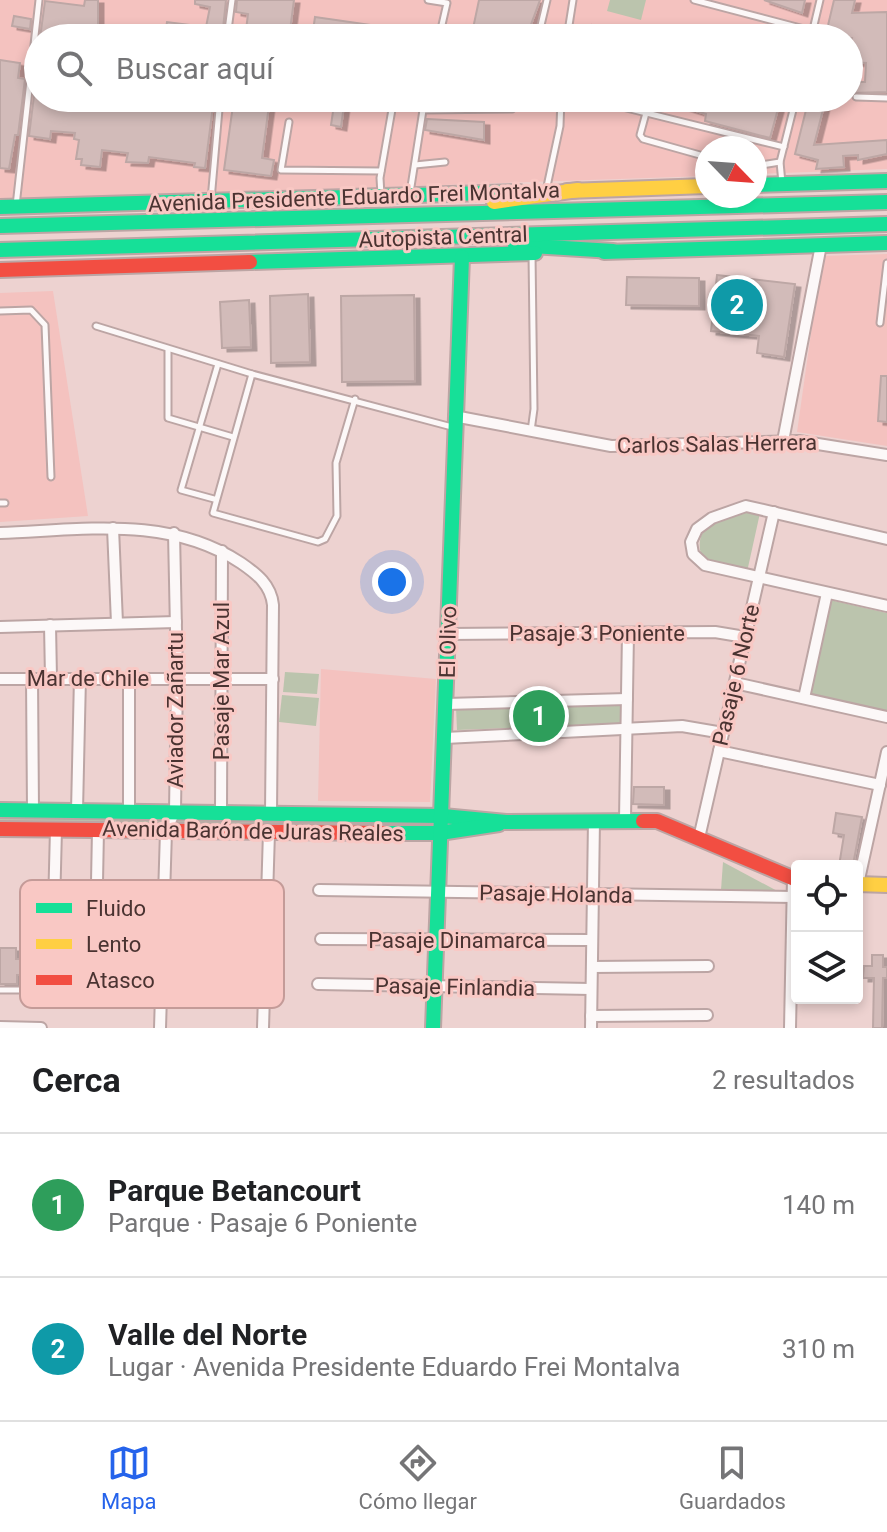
<!DOCTYPE html>
<html lang="es">
<head>
<meta charset="utf-8">
<style>
	body { margin:0; font-family:Roboto,sans-serif; background:#f6f6f6; color:#202124 }
	.controls { position:absolute; right:24px; bottom:24px; display:grid; overflow:hidden; border-radius:8px; box-shadow:0 4px 12px #0003 }
	.controls button { width:72px; height:72px; display:grid; place-items:center; padding:0; border:0; border-bottom:2px solid #e0e0e0; background:#fff; color:#202124; font:40px sans-serif }
	.compass { position:absolute; left:695px; top:136px; width:72px; height:72px; border-radius:50%; background:#fff; box-shadow:0 4px 12px #0003; rotate:115deg }
	.you { position:absolute; left:392px; top:582px; width:28px; height:28px; margin:-20px; border:6px solid #fff; border-radius:50%; background:#1a73e8; box-shadow:0 0 0 12px #1a73e833 }
	.badge { display:grid; place-items:center; width:52px; height:52px; border-radius:50%; background:#2563eb; color:#fff; font-size:26px; font-weight:700 }
	.pin { position:absolute; translate:-50% -50%; border:4px solid #fff; box-shadow:0 2px 8px #0006 }
	.list { margin:0; padding:0; list-style:none }
	h2 { display:flex; justify-content:space-between; align-items:center; height:104px; margin:0; padding:0 32px; font-size:34px }
	h2 small { font-size:26px; font-weight:400; color:#757577 }
	.list li { display:grid; grid-template-columns:52px 1fr auto; gap:24px; align-items:center; box-sizing:border-box; height:144px; padding:0 32px; border-top:2px solid #e0e0e0 }
	.list b { display:block; font-size:30px; white-space:nowrap }
	.list p { margin:0; font-size:26px; white-space:nowrap; color:#757577 }
	.list em { font-size:26px; font-style:normal; color:#757577 }
	.icon { flex:none; width:44px; height:44px; fill:none; stroke:currentColor; stroke-width:2; stroke-linecap:round; stroke-linejoin:round }
	.map { position:relative; flex:none; width:887px; height:1028px; overflow:hidden }
	.search { position:absolute; background:#fff; box-shadow:0 4px 12px #0003; left:24px; right:24px; top:24px; height:88px; display:flex; align-items:center; gap:20px; box-sizing:border-box; padding:0 28px; border-radius:44px; color:#757577; font-size:30px }
	.sheet { height:392px; background:#fff }
	nav { display:flex; justify-content:space-around; align-items:center; box-sizing:border-box; height:112px; border-top:2px solid #e0e0e0; background:#fff; font-size:22px; color:#757577 }
	nav a { display:grid; justify-items:center; gap:4px }
	nav .on { color:#2563eb }
	.map>svg:first-child { display:block }
</style>
</head>
<body>
<div class="map">
<svg width="887" height="1028" viewBox="0 0 887 1028">
	<defs>
		<filter id="shadow"><feDropShadow dx="5.5" dy="3.5" stdDeviation="0" flood-color="#0004"/></filter>
	</defs>
	<rect width="100%" height="100%" fill="#edd2d0"/>
	<g fill="#f4c2bf" fill-rule="evenodd">
		<path d="M0,0H887V169L755,174V148H707V176L0,200ZM38,38H849V98H38Z"/>
		<polygon points="887,254 887,446 797,432 822,256"/>
		<polygon points="53,291 88,516 0,522 0,293"/>
		<polygon points="321,669 436,679 430,802 318,801"/>
	</g>
	<g fill="#bbc4ad">
		<polygon points="610,0 646,0 641,20 607,11"/>
		<path d="M743,509L760,513L747,572L703,560C690,527 718,518 743,509Z"/>
		<polygon points="830,600 887,613 887,713 808,695"/>
		<polygon points="285,672 319,674 317,694 283,692"/>
		<polygon points="282,695 319,698 316,726 279,722"/>
		<polygon points="620,706 622,724 457,730 456,707"/>
		<polygon points="0,818 436,819 435,828 0,825"/>
		<polygon points="723,862 781,893 721,890"/>
	</g>
	<g fill="#d2bbb9" stroke="#bda7a5" stroke-width="2" filter="url(#shadow)">
		<polygon points="85,0 98,0 98,33 77,30 76,38 40,38 45,1 84,6"/>
		<polygon points="195,0 226,0 222,38 164,38 167,22 206,27 210,7 195,4"/>
		<polygon points="237,0 294,0 289,38 245,38 248,14 236,12"/>
		<polygon points="479,0 540,0 526,38 471,38"/>
		<polygon points="764,0 805,0 802,13"/>
		<polygon points="834,0 855,0 852,13 887,12 887,92 849,93 849,82 865,82 866,63 849,62 852,38 825,38"/>
		<polygon points="14,16 31,19 30,29 12,26"/>
		<polygon points="315,17 413,31 412,38 312,38"/>
		<polygon points="592,25 632,35 632,38 576,38 579,26 591,30"/>
		<polygon points="0,60 20,63 18,78 25,79 18,135 15,135 9,169 0,168"/>
		<polygon points="36,80 38,98 214,98 205,168 194,167 195,163 149,157 148,163 126,162 128,153 102,150 100,167 81,165 82,159 76,159 79,140 74,139 75,133 51,131 50,139 29,136"/>
		<polygon points="234,98 270,98 262,158 274,160 271,176 224,170"/>
		<polygon points="335,98 345,98 341,127 331,125"/>
		<polygon points="655,98 781,98 770,138 705,121 706,114"/>
		<polygon points="809,98 826,98 814,145 887,140 887,154 858,160 858,155 843,156 844,167 816,169 818,160 795,154"/>
		<polygon points="427,119 484,122 484,140 425,130"/>
		<polygon points="717,275 795,284 784,357 757,353 759,336 711,331"/>
		<polygon points="627,277 699,278 699,306 626,305"/>
		<polygon points="308,294 310,362 271,363 270,296"/>
		<polygon points="414,295 415,381 342,382 341,296"/>
		<polygon points="249,300 251,347 222,348 220,302"/>
		<polygon points="881,376 887,376 887,422 878,421"/>
		<polygon points="634,787 664,787 664,805 633,804"/>
		<polygon points="836,813 862,817 853,865 839,866 844,835 833,833"/>
		<polygon points="0,948 16,948 16,959 29,959 29,975 17,975 17,984 0,984"/>
		<polygon points="872,955 883,955 883,967 887,967 887,978 883,978 882,1028 873,1028 874,978 863,978 864,966 872,966"/>
	</g>
	<g fill="none" stroke-linecap="round" stroke-linejoin="round">
		<g stroke="#bca5a4" stroke-width="9">
			<g id="lane">
				<polyline points="428,0 447,3 439,38"/>
				<polyline points="694,0 812,31"/>
				<polyline points="227,38 232,0"/>
				<polyline points="538,38 547,0"/>
				<polyline points="567,38 573,0"/>
				<polyline points="811,38 820,0"/>
				<polyline points="856,97 887,98"/>
				<polyline points="586,98 784,147"/>
				<polyline points="423,110 426,98"/>
				<polyline points="646,113 640,135 643,139 707,157"/>
				<polyline points="289,122 281,170 381,171"/>
				<polyline points="415,165 445,162"/>
				<polyline points="755,166 780,162"/>
				<polyline points="782,183 780,162 796,98"/>
				<polyline points="546,191 560,126 561,98"/>
				<polyline points="410,193 423,110 512,109 523,98"/>
				<polyline points="381,195 380,178 394,98"/>
				<polyline points="211,200 220,98"/>
				<polyline points="16,206 39,0"/>
				<polyline points="0,311 31,310 45,325 51,477"/>
				<polyline points="880,323 887,263"/>
				<polyline points="96,326 252,374 452,427"/>
				<polyline points="168,349 168,418 233,437"/>
				<polyline points="252,374 213,513 318,542 325,539 337,516 336,463 355,399"/>
				<polyline points="531,431 534,409 532,254"/>
				<polyline points="214,499 181,490 218,364"/>
				<polyline points="0,503 5,503"/>
				<polyline points="0,990 39,990 37,890"/>
			</g>
		</g>
		<g stroke="#bca5a4" stroke-width="14">
			<g id="street">
				<polyline points="454,416 611,446 799,441 887,455"/>
				<polyline points="783,441 821,245"/>
				<polyline points="113,528 117,623"/>
				<path d="M0,533C83,530 168,515 241,563C257,574 271,585 273,605L271,812"/>
				<polyline points="887,539 746,506 712,518 697,529 691,542 693,554 705,565 887,606"/>
				<polyline points="50,625 51,678"/>
				<polyline points="0,627 176,622"/>
				<polyline points="448,634 715,632 745,637"/>
				<polyline points="32,678 33,810"/>
				<polyline points="0,679 273,679"/>
				<polyline points="735,683 887,717"/>
				<polyline points="804,698 827,593"/>
				<polyline points="446,704 627,699"/>
				<polyline points="445,738 682,726 723,733"/>
				<polyline points="719,751 880,785"/>
				<polyline points="77,811 80,677"/>
				<polyline points="129,811 129,678"/>
				<polyline points="221,812 222,551"/>
				<polyline points="625,819 628,633"/>
				<polyline points="56,829 52,986 56,990 89,991 95,986 98,830"/>
				<polyline points="699,838 774,512"/>
				<polyline points="858,884 887,752"/>
				<polyline points="319,890 793,897"/>
				<polyline points="321,939 592,940"/>
				<polyline points="592,967 708,966"/>
				<polyline points="318,984 591,989"/>
				<polyline points="591,1016 707,1015"/>
				<polyline points="0,1027 41,1028"/>
				<polyline points="160,1028 166,831 175,811 177,678 174,533"/>
				<polyline points="263,1028 269,832"/>
				<polyline points="591,1028 594,820"/>
				<polyline points="790,1028 793,879"/>
			</g>
		</g>
		<g stroke="#bca5a4" stroke-width="18">
			<g id="fast">
				<polyline points="755,185 887,181"/>
				<polyline points="0,207 519,192"/>
				<polyline points="0,226 887,202"/>
				<polyline points="515,245 613,251"/>
				<polyline points="0,250 887,224"/>
				<polyline points="604,252 887,243"/>
				<polyline points="250,262 535,253"/>
				<polyline points="0,810 443,816 506,822 643,821"/>
				<polyline points="385,833 440,833 499,824"/>
				<polyline points="433,1028 462,257"/>
			</g>
		</g>
		<g stroke="#bca5a4" stroke-width="18">
			<g id="slow">
				<polyline points="567,191 707,186"/>
				<polyline points="494,202 578,190"/>
				<polyline points="857,884 887,885"/>
			</g>
		</g>
		<g stroke="#bca5a4" stroke-width="18">
			<g id="jam">
				<polyline points="0,270 250,262"/>
				<polyline points="643,821 657,821 797,880"/>
				<polyline points="0,829 385,833"/>
			</g>
		</g>
		<use href="#lane" stroke="#fcf8f8" stroke-width="5"/>
		<use href="#street" stroke="#fcf8f8" stroke-width="10"/>
		<use href="#fast" stroke="#16e098" stroke-width="14"/>
		<use href="#slow" stroke="#ffcf43" stroke-width="14"/>
		<use href="#jam" stroke="#f24e42" stroke-width="14"/>
	</g>
	<g text-anchor="middle" dominant-baseline="central" stroke-width="6" stroke-linejoin="round" paint-order="stroke">
		<g font-size="22" fill="#4a3331" stroke="#f9c8c4">
			<text transform="translate(354 197) rotate(-2)">Avenida Presidente Eduardo Frei Montalva</text>
			<text transform="translate(443 237) rotate(-2)">Autopista Central</text>
			<text transform="translate(717 444) rotate(-1)">Carlos Salas Herrera</text>
			<text x="597" y="633">Pasaje 3 Poniente</text>
			<text transform="translate(448 642) rotate(-89)">El Olivo</text>
			<text transform="translate(736 675) rotate(-77)">Pasaje 6 Norte</text>
			<text x="88" y="678">Mar de Chile</text>
			<text transform="translate(221 681) rotate(-90)">Pasaje Mar Azul</text>
			<text transform="translate(175 710) rotate(-90)">Aviador Zañartu</text>
			<text transform="translate(253 831) rotate(1)">Avenida Barón de Juras Reales</text>
			<text transform="translate(556 894) rotate(1)">Pasaje Holanda</text>
			<text x="457" y="940">Pasaje Dinamarca</text>
			<text transform="translate(455 987) rotate(1)">Pasaje Finlandia</text>
		</g>
	</g>
	<rect x="20" y="880" width="264" height="128" rx="12" fill="#f9c8c4" stroke="#c49b98" stroke-width="2"/>
	<rect x="36" y="903" width="36" height="10" fill="#16e098"/>
	<rect x="36" y="939" width="36" height="10" fill="#ffcf43"/>
	<rect x="36" y="975" width="36" height="10" fill="#f24e42"/>
	<g font-size="22" fill="#4a3331">
		<text x="86" y="916">Fluido</text>
		<text x="86" y="952">Lento</text>
		<text x="86" y="988">Atasco</text>
	</g>
</svg>
<div class="controls">
<button><svg class="icon" aria-label="locate" viewBox="0 0 24 24"><circle cx="12" cy="12" r="6"/><path d="M12 2v4M12 18v4M2 12h4M18 12h4"/></svg></button>
<button><svg class="icon" aria-label="layers" viewBox="0 0 24 24"><path d="M12 4l9 5-9 5-9-5zM3 14l9 5 9-5"/></svg></button>
</div>
<svg class="compass" viewBox="-18 -18 36 36"><path d="M0-13l5 13h-10z" fill="#e53935"/><path d="M0 13l5-13h-10z" fill="#757577"/></svg>
<div class="you"></div>
<div class="pin badge" style="left:539px;top:716px;background:#2e9e5b">1</div>
<div class="pin badge" style="left:737px;top:305px;background:#0f9aa8">2</div>
<div class="search"><svg class="icon" aria-label="search" viewBox="0 0 24 24"><circle cx="10" cy="10" r="6"/><path d="M15 15l6 6"/></svg>Buscar aquí</div>
</div>
<section class="sheet">
<h2>Cerca<small>2 resultados</small></h2>
<ul class="list">
<li><span class="badge" style="background:#2e9e5b">1</span><div><b>Parque Betancourt</b><p>Parque · Pasaje 6 Poniente</p></div><em>140 m</em></li>
<li><span class="badge" style="background:#0f9aa8">2</span><div><b>Valle del Norte</b><p>Lugar · Avenida Presidente Eduardo Frei Montalva</p></div><em>310 m</em></li>
</ul>
</section>
<nav>
<a class="on"><svg class="icon" aria-label="map" viewBox="0 0 24 24"><path d="M3 6l6-2 6 2 6-2v14l-6 2-6-2-6 2zM9 4v14M15 6v14"/></svg>Mapa</a>
<a><svg class="icon" aria-label="directions" viewBox="0 0 24 24"><path d="M12 3l9 9-9 9-9-9zM9 14v-3h6M13 9l2 2-2 2"/></svg>Cómo llegar</a>
<a><svg class="icon" aria-label="saved" viewBox="0 0 24 24"><path d="M7 4h10v16l-5-4-5 4z"/></svg>Guardados</a>
</nav>
</body>
</html>
